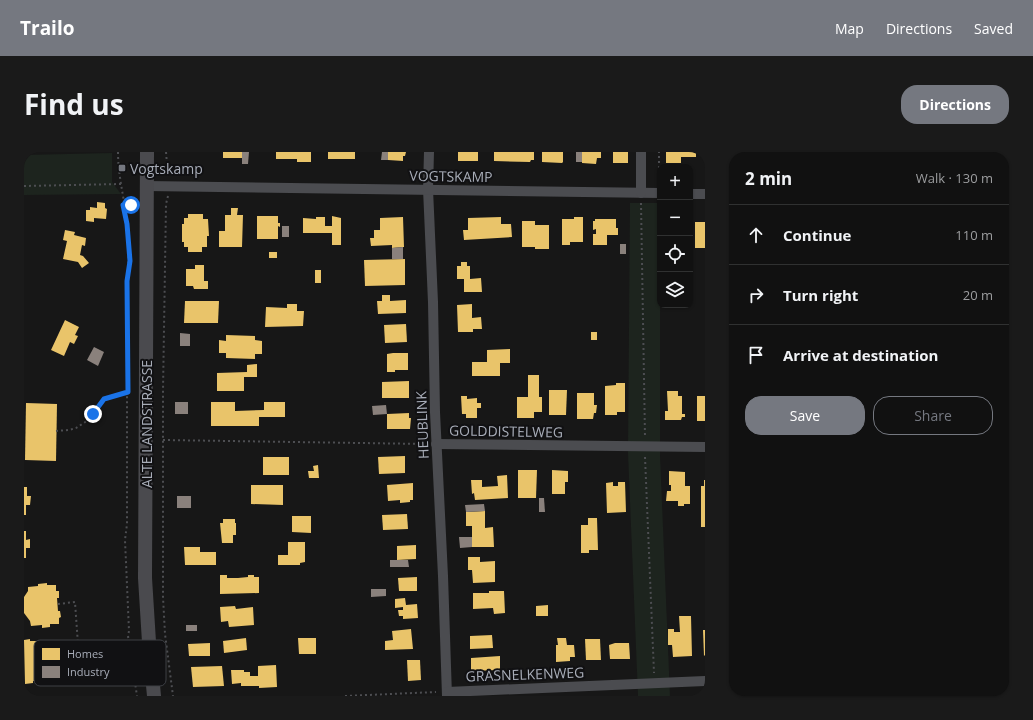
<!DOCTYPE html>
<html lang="en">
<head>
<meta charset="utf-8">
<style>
	body { margin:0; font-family:"Open Sans",sans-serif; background:#1a1a1a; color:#f1f3f6 }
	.controls { position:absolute; right:12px; top:12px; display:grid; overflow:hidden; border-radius:8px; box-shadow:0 1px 3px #0004 }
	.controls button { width:36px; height:36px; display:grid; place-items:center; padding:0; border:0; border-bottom:1px solid #303131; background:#111; color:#f1f3f6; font:20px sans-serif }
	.stop { position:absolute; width:12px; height:12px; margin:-9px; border:3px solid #1a73e8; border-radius:50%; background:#fff }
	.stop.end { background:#1a73e8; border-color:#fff; box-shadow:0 1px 4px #0008 }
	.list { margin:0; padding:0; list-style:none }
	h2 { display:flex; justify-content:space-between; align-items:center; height:52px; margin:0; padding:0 16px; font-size:17px }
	h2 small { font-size:13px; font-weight:400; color:#9c9d9f }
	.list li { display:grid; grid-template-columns:26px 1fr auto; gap:12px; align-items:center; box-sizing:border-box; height:60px; padding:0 16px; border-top:1px solid #303131 }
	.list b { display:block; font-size:15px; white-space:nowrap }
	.list em { font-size:13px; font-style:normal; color:#9c9d9f }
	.actions { display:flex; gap:8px; padding:12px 16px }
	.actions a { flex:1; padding:9px 0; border:1px solid #757880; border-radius:16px; text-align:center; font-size:14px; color:#757880 }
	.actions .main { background:#757880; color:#fff }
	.icon { flex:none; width:22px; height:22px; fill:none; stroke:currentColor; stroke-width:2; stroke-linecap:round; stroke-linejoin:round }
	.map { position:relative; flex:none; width:681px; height:544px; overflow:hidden; border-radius:16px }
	header { display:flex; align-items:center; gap:24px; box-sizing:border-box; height:56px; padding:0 20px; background:#757880; color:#fff }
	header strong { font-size:19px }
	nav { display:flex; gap:22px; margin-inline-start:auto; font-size:14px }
	.intro { display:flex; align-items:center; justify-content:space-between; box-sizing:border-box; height:96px; padding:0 24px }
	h1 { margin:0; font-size:28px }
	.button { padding:10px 18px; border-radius:16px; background:#757880; color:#fff; font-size:14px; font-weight:700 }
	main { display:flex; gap:24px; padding:0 24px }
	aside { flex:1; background:#111; border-radius:16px; box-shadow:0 1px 3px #0004 }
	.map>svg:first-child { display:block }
</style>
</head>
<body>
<header>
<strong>Trailo</strong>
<nav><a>Map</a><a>Directions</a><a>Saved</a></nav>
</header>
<div class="intro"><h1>Find us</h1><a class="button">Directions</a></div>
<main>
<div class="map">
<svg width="681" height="544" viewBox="0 0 681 544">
	<rect width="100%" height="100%" fill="#171717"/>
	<g fill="#1d241e">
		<polygon points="88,1 88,30 97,42 0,43 0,3"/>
		<polygon points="606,51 636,51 636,303 646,544 614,544 604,301"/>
	</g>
	<g fill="#e9c46a">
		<rect x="199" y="0" width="19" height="6"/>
		<polygon points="252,0 287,0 287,10 273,10 273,7 252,7"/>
		<rect x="304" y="0" width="27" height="7"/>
		<polygon points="364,0 382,0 381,4 379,4 379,9 364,8"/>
		<rect x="434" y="0" width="20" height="9"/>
		<polygon points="470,0 510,0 510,8 507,8 506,10 470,9"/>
		<polygon points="518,0 539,0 539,10 538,11 518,10"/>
		<polygon points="558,0 577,0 577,6 573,6 572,12 558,11"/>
		<rect x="589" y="0" width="15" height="11"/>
		<polygon points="642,0 672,0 672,5 657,5 657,11 642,11"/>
		<polygon points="73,50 81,51 81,56 83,57 82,67 70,66 70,70 62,69 62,58 66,58 66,55 73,56"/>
		<polygon points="207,56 214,56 213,63 219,63 218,95 195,95 195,79 201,79 201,63 207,63"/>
		<polygon points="164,62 179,62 179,67 184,67 185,84 183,84 183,95 178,95 178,100 164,100 164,95 160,95 160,90 158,90 158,72 160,72 160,66 164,66"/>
		<polygon points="233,64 254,64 254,71 256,71 256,75 254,74 254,87 233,87"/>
		<polygon points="308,64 317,66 317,93 308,93 308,81 279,81 279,66 292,67 292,65 301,65 301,74 308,74"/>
		<polygon points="379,65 380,95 368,96 368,93 347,94 346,86 350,86 350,78 356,78 356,66"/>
		<polygon points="477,65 477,72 487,72 488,85 440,88 439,78 444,78 444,66"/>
		<polygon points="550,65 559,65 559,90 546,90 546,93 538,93 538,67 550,67"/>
		<polygon points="571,67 592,67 592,76 594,76 594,83 583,83 583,93 569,93 569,82 572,82 572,77 569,78 569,69 571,69"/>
		<polygon points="498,69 511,69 511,73 525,73 525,97 511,97 511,95 498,95"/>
		<rect x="671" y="70" width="10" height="26"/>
		<polygon points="41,78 51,80 50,83 62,86 61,94 58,93 56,103 59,104 65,111 58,116 54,110 39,107 43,89 39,88"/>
		<rect x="245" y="100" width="8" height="6"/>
		<polygon points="381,107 381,133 341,134 340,108"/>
		<polygon points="437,110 443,110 443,114 446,114 446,127 457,126 458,140 440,140 440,127 433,127 433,114 437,114"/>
		<polygon points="171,113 180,113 180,129 184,129 184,137 170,137 169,134 162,134 162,117 171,117"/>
		<rect x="291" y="118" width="6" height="13"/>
		<polygon points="358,143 366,143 366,149 382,148 382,161 354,162 353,149 358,149"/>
		<polygon points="161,149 195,149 194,171 160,171"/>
		<polygon points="263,152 273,152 273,159 280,159 279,174 241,175 242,155 263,156"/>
		<polygon points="448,152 448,166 457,165 458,177 449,177 449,180 434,180 433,153"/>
		<polygon points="41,168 55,175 51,183 54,184 50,192 46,190 40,204 27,198"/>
		<polygon points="382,172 383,190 361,191 360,173"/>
		<rect x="567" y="180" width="6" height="8"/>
		<polygon points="202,183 231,184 231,188 238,189 238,202 231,202 231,207 202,206 202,201 195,201 195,188 202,189"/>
		<polygon points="486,197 486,211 476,211 476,224 448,224 448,210 463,210 463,198"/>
		<polygon points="369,201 384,201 384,218 371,218 371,220 363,220 363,202"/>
		<polygon points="233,212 233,225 220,225 220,239 193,239 193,221 223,220 223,213"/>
		<polygon points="504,223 515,223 515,245 518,245 518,260 510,260 510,266 493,266 493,245 504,245"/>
		<polygon points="385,229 385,246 358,246 358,230"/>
		<polygon points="592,231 601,231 601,260 593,260 593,263 581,263 581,234 592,233"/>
		<polygon points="525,238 543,238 542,263 525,263"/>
		<polygon points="643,239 654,239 654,244 658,244 658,262 661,262 661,265 658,265 657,268 641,268 641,259 644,259"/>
		<polygon points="553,241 570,241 570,253 573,253 572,261 570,261 569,267 553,267"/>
		<polygon points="437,244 443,244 443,247 453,246 453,251 457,251 457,256 453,256 453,266 442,266 442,262 438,262"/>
		<rect x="673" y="244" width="8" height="25"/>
		<polygon points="187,250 211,250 211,259 240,258 240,250 261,250 261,265 235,265 235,274 187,274"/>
		<polygon points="2,251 33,252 32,309 1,308"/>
		<polygon points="385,261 385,266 387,266 386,277 363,277 363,262"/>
		<polygon points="381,304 381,321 355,322 354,305"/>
		<rect x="239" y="305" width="26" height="18"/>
		<polygon points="294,313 295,326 285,326 284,319 290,319 289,314"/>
		<polygon points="494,318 513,318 512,346 494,346"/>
		<polygon points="528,318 544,319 544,330 541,330 541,342 528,342"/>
		<polygon points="645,319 661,320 661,334 666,334 666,352 660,352 660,354 654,354 654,349 642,349 643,339 647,339 647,333 645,333"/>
		<polygon points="483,323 484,346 451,348 450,341 448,342 447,328 458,328 458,335 474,334 473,324"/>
		<polygon points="680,328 681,328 681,375 677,375 677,334 680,334"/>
		<polygon points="589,330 589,334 594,334 594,330 601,330 602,360 583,361 582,331"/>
		<polygon points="389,331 389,348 386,348 386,350 376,351 376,348 364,349 363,333"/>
		<polygon points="227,333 259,333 259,353 227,352"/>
		<polygon points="0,335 3,335 3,344 7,344 6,353 2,353 2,363 0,363"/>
		<polygon points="461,359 461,376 469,375 470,395 448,395 448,374 442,374 442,360"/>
		<polygon points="383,362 384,377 359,378 358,363"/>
		<polygon points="268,364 287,364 287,381 268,380"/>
		<polygon points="564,366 573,366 574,398 565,398 565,401 557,401 557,373 564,373"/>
		<polygon points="199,367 211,367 211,371 212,371 212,383 209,383 209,391 198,391 196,371 199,371"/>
		<polygon points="0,379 2,379 2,388 6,387 6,396 2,396 2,406 0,406"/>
		<polygon points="264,390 281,390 281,410 276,411 276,413 254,413 254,403 264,403"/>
		<polygon points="392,393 392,407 373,408 373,394"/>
		<polygon points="160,395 176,395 176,400 192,400 192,413 161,413"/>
		<polygon points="444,405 456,405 456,410 471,409 471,430 449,431 448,418 444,418"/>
		<polygon points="196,423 203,423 203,426 214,426 224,425 224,423 230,423 230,425 235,425 235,441 196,442"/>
		<polygon points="393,425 393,439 375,439 374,426"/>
		<polygon points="23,431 23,433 32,433 32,439 35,439 35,446 33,446 34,459 36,459 37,465 35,466 35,472 26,472 26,475 18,476 18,473 7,474 6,469 0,461 0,445 4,439 4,435 14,434 14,432"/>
		<polygon points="465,439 480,439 481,461 470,462 469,456 449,457 449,441 465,441"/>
		<polygon points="381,446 382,453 393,452 394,466 379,467 379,464 375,464 374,458 379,458 379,455 371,456 371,447"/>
		<polygon points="524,453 524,464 512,464 512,454"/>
		<polygon points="211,454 212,457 229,455 230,473 205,475 204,469 197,470 196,455"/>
		<polygon points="655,464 667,464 668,504 649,505 648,493 644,493 644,477 650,477 650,480 656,480"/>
		<polygon points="387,477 389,497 361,498 361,489 369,488 368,479"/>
		<polygon points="679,478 681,478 681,503 680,504"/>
		<polygon points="468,483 469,496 446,497 446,484"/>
		<polygon points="222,486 223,498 200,501 199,489"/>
		<polygon points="274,486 292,486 292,502 275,502"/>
		<polygon points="533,486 542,486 543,493 550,493 551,505 546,505 546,509 532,510 532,493 534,493"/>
		<polygon points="6,487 6,489 15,489 16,495 18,495 19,502 16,502 17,515 20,515 20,522 18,522 18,528 9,529 9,531 1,532 0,488"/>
		<polygon points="561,487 576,487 577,508 562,508"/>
		<polygon points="186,491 186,504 165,504 164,492"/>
		<polygon points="591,491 605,491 606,507 586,507 585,493"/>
		<polygon points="476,504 476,518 447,519 447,506"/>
		<polygon points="383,508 396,508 397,528 384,529"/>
		<polygon points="252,513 253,535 235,536 235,534 217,534 217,531 208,532 207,518 220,518 220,520 226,520 226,524 234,524 234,514"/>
		<polygon points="198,514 200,534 169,535 167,515"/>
	</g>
	<g fill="#8a817c">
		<polygon points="218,0 225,0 224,12 218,12"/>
		<polygon points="358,0 364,0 364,8 357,8"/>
		<rect x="552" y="0" width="6" height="10"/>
		<rect x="258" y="74" width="7" height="11"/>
		<rect x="596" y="92" width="6" height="10"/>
		<polygon points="379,95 379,107 368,107 368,96"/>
		<polygon points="156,181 166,182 166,194 156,194"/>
		<polygon points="70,195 80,200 74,214 63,208"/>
		<rect x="151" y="250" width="13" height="12"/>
		<polygon points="362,253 363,262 349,263 348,254"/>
		<rect x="153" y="344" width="14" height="12"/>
		<polygon points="515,346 520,346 521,360 515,360"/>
		<polygon points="460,352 461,359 442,360 441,353"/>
		<polygon points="435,385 448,385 448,395 436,396"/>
		<polygon points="366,408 384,408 385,415 366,415"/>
		<polygon points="347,437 362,437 362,444 347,445"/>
		<rect x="162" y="473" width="11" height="6"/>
	</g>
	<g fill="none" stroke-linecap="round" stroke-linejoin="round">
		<g stroke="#4d4e52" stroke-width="2" stroke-dasharray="2 3" stroke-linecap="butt">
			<path d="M94,0C94,25 101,48 103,73C105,92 105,110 103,129V372L101,388L105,479L104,484L113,544"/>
			<polyline points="142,0 144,24"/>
			<polyline points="635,31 635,0"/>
			<polyline points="0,34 97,32"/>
			<polyline points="144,44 142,52 139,239 139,445 141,482 149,544"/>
			<polyline points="617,51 621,285"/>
			<polyline points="99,53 110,53"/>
			<polyline points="32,279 45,278 52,276 66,267 80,247 104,240"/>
			<polyline points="139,288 402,292"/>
			<polyline points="621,305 630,521"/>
			<polyline points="34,452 51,450 55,507 91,505"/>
			<polyline points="17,508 25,507 25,510 55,507"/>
			<polyline points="321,544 412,540"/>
		</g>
		<g stroke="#4b4c50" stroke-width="10">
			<polyline points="405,0 404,37 409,150 411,260 419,424 423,544"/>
			<polyline points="122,34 636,41"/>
			<polyline points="617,41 617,0"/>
			<polyline points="666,42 681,42"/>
			<polyline points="412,292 681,295"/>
			<polyline points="423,540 681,529"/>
		</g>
		<polyline stroke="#4a4a4e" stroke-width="14" points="123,0 121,426 125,490 130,544"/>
	</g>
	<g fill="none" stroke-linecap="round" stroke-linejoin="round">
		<polyline stroke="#1a73e8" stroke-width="5" points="69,262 80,247 104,240 103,129 106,109 103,72 99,53 107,53"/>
	</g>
	<rect fill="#757880" stroke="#111113" stroke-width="1.5" x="94" y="12" width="8" height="8" rx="2"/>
	<g text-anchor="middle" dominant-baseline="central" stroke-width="4" stroke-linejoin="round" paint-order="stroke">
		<g font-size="14" fill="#a8adb8" stroke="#111113" text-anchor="start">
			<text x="106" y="16">Vogtskamp</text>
		</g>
		<g font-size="14" fill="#a8adb8" stroke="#111113">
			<text transform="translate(427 24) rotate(1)">VOGTSKAMP</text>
			<text transform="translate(122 272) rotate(-90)">ALTE LANDSTRASSE</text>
			<text transform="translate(398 273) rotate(-92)">HEUBLINK</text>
			<text transform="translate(482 279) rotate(1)">GOLDDISTELWEG</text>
			<text transform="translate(501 522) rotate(-2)">GRASNELKENWEG</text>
		</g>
	</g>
	<rect x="10" y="488" width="132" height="46" rx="6" fill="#111113" stroke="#3e4045" stroke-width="1"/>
	<rect x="18" y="496" width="18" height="12" fill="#e9c46a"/>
	<rect x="18" y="514" width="18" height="12" fill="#8a817c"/>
	<g font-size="11" fill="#a8adb8">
		<text x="43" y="506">Homes</text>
		<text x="43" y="524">Industry</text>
	</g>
</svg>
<div class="controls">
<button>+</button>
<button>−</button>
<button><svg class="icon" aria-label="locate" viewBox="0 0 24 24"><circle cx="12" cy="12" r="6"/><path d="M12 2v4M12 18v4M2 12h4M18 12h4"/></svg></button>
<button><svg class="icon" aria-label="layers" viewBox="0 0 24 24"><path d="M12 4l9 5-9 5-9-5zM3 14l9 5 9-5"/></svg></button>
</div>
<div class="stop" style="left:107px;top:53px"></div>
<div class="stop end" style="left:69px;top:262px"></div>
</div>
<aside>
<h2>2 min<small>Walk · 130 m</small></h2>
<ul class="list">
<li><svg class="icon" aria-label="ahead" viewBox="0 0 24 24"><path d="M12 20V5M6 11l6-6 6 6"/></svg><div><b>Continue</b></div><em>110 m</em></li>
<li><svg class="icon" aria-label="right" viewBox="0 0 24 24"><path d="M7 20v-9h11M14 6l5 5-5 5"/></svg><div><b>Turn right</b></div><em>20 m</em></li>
<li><svg class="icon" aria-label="arrive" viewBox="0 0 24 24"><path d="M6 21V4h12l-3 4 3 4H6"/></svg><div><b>Arrive at destination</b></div></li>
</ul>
<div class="actions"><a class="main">Save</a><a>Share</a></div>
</aside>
</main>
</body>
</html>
